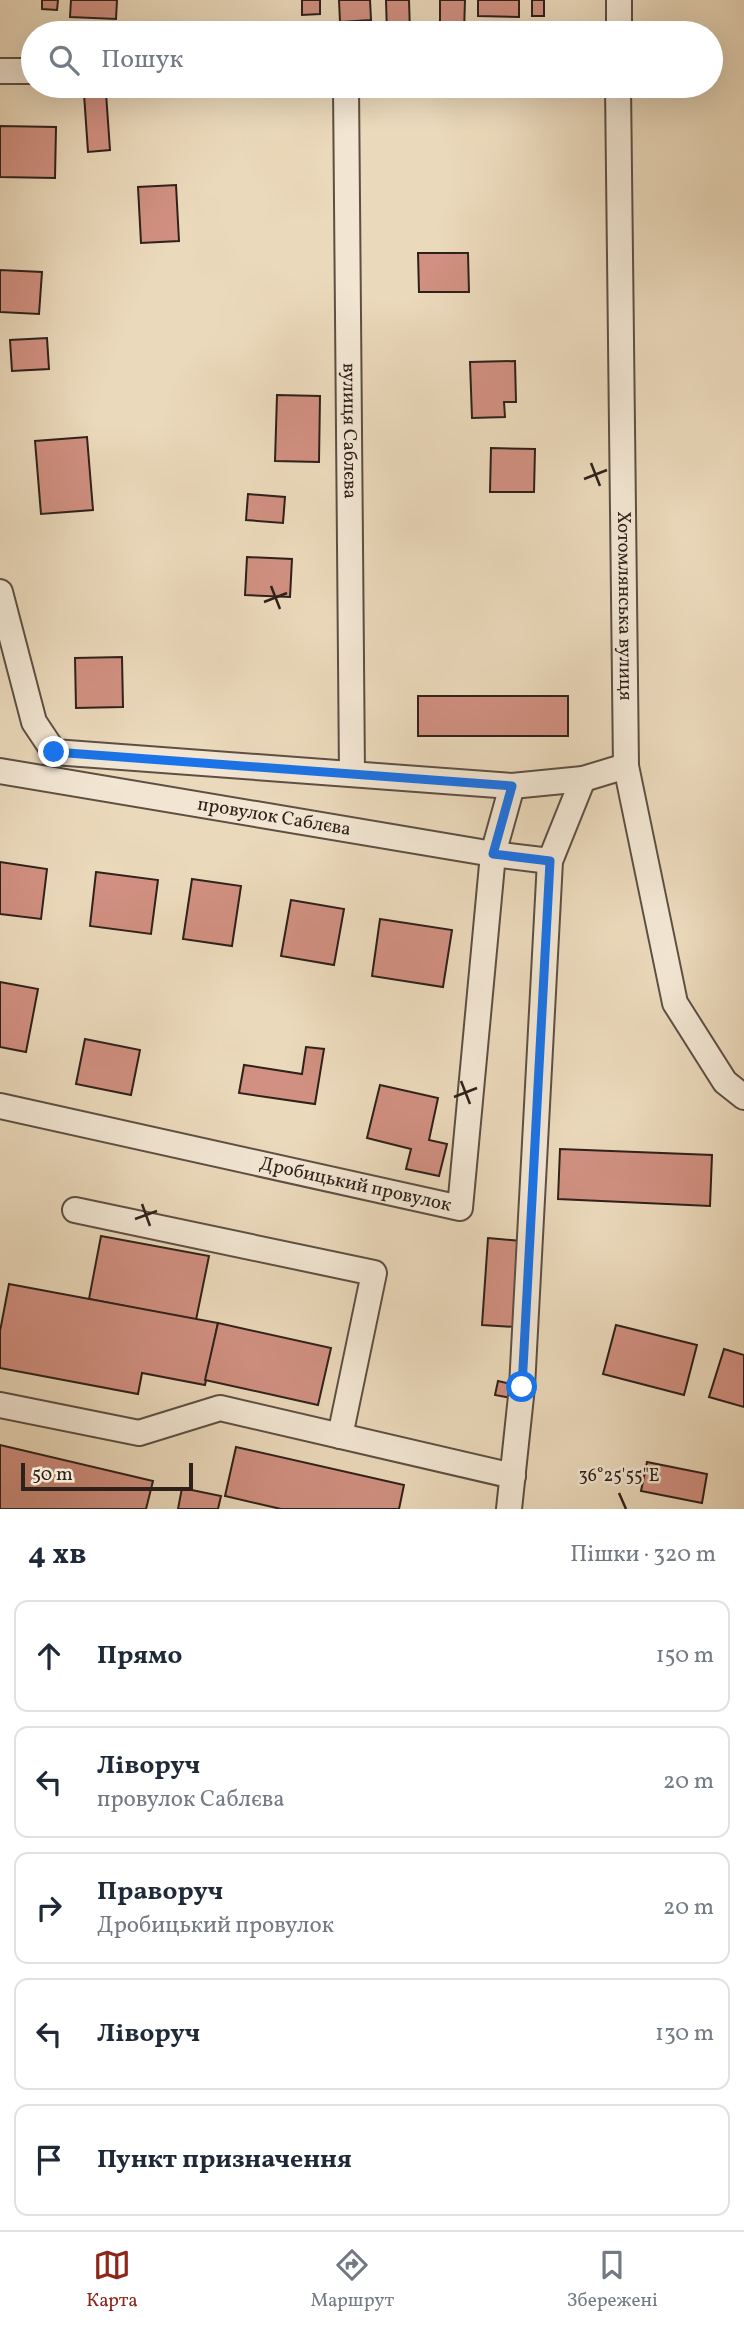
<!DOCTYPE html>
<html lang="uk">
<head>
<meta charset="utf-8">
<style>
	body { margin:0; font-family:Vollkorn,serif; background:#f6f6f7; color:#1f2937 }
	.scale { position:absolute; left:21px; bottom:18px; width:172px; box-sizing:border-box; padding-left:7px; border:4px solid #2e211b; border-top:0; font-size:19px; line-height:24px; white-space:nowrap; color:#2e211b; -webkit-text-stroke:5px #f2e6d3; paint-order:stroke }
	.stop { position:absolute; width:21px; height:21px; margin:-16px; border:5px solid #1a73e8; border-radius:50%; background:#fff }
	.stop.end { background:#1a73e8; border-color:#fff; box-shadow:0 2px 7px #0008 }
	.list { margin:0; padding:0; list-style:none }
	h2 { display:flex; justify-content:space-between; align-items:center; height:91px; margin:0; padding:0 28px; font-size:30px }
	h2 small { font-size:23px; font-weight:400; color:#747a83 }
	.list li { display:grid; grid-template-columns:46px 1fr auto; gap:21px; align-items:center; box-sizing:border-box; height:112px; margin:0 14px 14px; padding:0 14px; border:2px solid #e0e1e3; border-radius:14px }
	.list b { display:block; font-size:26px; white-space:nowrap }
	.list p { margin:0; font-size:23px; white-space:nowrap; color:#747a83 }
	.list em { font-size:23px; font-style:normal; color:#747a83 }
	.icon { flex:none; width:38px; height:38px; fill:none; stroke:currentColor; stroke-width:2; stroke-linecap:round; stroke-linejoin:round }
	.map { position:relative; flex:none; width:744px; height:1509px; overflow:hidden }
	.search { position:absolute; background:#fff; box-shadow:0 7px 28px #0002; left:21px; right:21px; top:21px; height:77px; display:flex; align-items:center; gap:18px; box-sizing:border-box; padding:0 24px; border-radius:38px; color:#747a83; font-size:26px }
	.sheet { height:721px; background:#fff }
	nav { display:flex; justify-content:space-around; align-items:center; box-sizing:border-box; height:98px; border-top:2px solid #e0e1e3; background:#fff; font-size:19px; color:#747a83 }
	nav a { display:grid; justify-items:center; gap:4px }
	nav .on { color:#8f2418 }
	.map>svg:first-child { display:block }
</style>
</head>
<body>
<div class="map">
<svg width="744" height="1509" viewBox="0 0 744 1509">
	<rect width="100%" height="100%" fill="#ebd9bb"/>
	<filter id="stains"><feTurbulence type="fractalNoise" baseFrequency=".00286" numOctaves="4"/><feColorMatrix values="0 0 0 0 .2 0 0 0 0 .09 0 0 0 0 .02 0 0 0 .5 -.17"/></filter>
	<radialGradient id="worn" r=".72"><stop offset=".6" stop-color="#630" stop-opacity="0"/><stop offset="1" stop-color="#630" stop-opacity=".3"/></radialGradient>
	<g fill="#d19081" stroke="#2e211b" stroke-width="2">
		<polygon points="42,0 58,0 57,10 42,9"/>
		<polygon points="71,0 117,0 116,19 70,17"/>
		<polygon points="302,0 320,0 320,14 302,15"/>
		<polygon points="339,0 370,0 371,20 340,22"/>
		<polygon points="386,0 409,0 410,33 387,33"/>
		<polygon points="440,0 465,0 464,33 440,33"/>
		<polygon points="478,0 519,0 519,17 478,16"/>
		<rect x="532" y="0" width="12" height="16"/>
		<polygon points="106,93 110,150 88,152 84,94"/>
		<polygon points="0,126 56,127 55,178 0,177"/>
		<polygon points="176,185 179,241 141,243 138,187"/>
		<polygon points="418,253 468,253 469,292 419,292"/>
		<polygon points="0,270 42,272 39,314 0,312"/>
		<polygon points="47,338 49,369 12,371 10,340"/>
		<polygon points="515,361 516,402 504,402 505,417 472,418 470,362"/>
		<polygon points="277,395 320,396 319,462 275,461"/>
		<polygon points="87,437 93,510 41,514 35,441"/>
		<polygon points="491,448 535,449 534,492 490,492"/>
		<polygon points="248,494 285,497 283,523 246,520"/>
		<polygon points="247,557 292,559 290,597 245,595"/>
		<polygon points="122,657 123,707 76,708 75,658"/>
		<rect x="418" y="696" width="150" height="40"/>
		<polygon points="0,862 47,869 41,919 0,914"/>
		<polygon points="96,872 158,880 151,934 90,926"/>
		<polygon points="192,879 241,886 232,946 183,939"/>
		<polygon points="291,900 344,909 334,965 281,956"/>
		<polygon points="380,919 452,930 443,987 372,976"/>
		<polygon points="0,982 38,989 26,1052 0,1047"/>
		<polygon points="85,1039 140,1050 131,1095 76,1084"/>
		<polygon points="306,1047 324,1049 315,1104 239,1093 244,1065 302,1074"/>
		<polygon points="380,1085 438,1098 429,1140 447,1144 439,1176 406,1169 411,1149 367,1138"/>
		<polygon points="560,1149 712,1155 710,1206 558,1199"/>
		<polygon points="101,1236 209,1256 196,1320 89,1299"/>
		<polygon points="488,1238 521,1241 515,1327 482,1325"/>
		<polygon points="9,1284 218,1323 205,1385 142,1373 138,1394 0,1368 0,1331"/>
		<polygon points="218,1323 331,1348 318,1405 205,1380"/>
		<polygon points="616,1325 697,1345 684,1395 603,1374"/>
		<polygon points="724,1349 744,1355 744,1407 709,1397"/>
		<polygon points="498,1381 520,1386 517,1399 495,1395"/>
		<polygon points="0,1445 153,1481 146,1509 0,1509"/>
		<polygon points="236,1447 404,1485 399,1509 281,1509 225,1496"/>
		<polygon points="647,1462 707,1474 702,1503 641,1491"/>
		<polygon points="182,1488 221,1496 218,1509 178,1509"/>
	</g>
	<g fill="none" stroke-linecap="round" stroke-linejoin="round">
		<g stroke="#5d4f43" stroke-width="28">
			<g id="minor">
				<polyline points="619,33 619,0"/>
				<polyline points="0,71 33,71"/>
				<path id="s1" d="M346,86L352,774"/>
				<path id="s2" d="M618,86L626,766L675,1003L725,1082L744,1097"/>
				<polyline points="0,592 34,722 54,752 512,786 583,779 626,766"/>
				<path id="s3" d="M0,771L493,854L550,861"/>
				<path id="s4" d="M0,1106L460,1208L493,854L512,786"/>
				<polyline points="75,1210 374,1273 340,1436"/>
				<polyline points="0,1405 139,1433 220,1408 513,1476"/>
				<polyline points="509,1509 522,1387 550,861 583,779"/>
			</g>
		</g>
		<use href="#minor" stroke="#f2e6d3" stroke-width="24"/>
	</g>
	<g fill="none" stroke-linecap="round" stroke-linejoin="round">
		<polyline stroke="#1a73e8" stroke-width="9" points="54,752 512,786 493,854 550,861 522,1387"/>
	</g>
	<path fill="none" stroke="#2e211b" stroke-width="2.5" d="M591,463L600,486M584,479L607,470M271,586L280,609M264,602L287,593M461,1081L470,1104M454,1097L477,1088M142,1204L150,1226M135,1219L157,1211M619,1493L626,1509"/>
	<g text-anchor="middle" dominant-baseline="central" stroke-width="5" stroke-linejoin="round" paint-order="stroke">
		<g font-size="19" fill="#2e211b" stroke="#f2e6d3">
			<text stroke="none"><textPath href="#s1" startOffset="345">вулиця Саблєва</textPath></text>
			<text stroke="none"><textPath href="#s2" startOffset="520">Хотомлянська вулиця</textPath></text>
			<text stroke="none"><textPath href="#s3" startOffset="278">провулок Саблєва</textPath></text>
			<text stroke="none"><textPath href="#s4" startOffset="364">Дробицький провулок</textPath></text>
		</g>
	</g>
	<g font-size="18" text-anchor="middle" fill="#2e211b" stroke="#f2e6d3" stroke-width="5" stroke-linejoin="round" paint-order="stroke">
		<text x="619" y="1481">36°25'55"E</text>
	</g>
	<rect width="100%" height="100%" filter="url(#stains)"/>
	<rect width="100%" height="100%" fill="url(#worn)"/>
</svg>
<div class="scale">50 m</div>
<div class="stop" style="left:522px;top:1387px"></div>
<div class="stop end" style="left:54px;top:752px"></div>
<div class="search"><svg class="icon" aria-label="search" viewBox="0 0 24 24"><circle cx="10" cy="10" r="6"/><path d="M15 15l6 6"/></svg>Пошук</div>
</div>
<section class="sheet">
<h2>4 хв<small>Пішки · 320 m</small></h2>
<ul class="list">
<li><svg class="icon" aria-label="ahead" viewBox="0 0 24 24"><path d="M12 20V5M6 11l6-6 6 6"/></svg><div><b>Прямо</b></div><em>150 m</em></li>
<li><svg class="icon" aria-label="left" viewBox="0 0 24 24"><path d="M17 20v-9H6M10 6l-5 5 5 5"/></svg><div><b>Ліворуч</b><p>провулок Саблєва</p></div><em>20 m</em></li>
<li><svg class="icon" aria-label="right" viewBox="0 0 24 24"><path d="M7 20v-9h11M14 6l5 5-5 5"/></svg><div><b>Праворуч</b><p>Дробицький провулок</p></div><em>20 m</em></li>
<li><svg class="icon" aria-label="left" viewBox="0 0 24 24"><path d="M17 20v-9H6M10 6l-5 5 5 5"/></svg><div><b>Ліворуч</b></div><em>130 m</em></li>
<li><svg class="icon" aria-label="arrive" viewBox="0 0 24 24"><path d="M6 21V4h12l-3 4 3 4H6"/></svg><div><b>Пункт призначення</b></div></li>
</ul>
</section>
<nav>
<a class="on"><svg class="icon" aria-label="map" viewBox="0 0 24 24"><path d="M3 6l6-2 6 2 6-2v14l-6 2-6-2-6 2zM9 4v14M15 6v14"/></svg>Карта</a>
<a><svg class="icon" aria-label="directions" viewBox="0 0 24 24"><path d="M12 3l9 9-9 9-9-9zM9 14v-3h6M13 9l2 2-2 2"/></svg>Маршрут</a>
<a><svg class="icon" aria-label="saved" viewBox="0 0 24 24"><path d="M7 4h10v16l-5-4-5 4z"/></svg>Збережені</a>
</nav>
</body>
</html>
